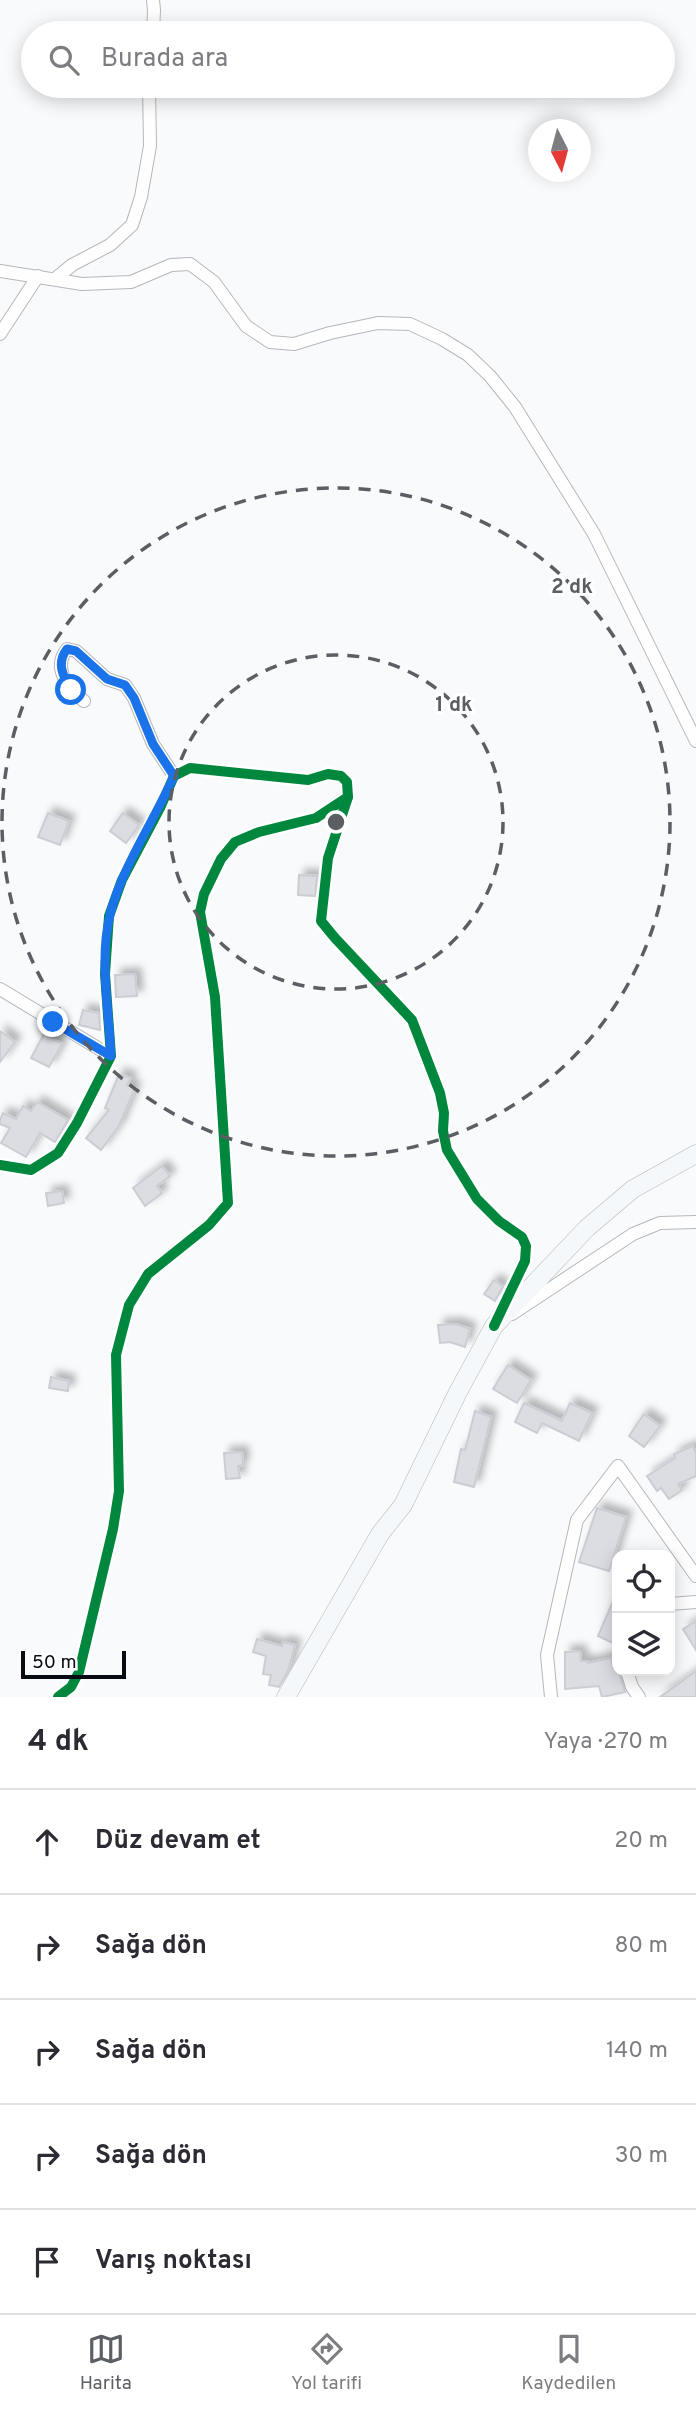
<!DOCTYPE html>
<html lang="tr">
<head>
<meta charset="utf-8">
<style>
	body { margin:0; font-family:Overpass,sans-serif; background:#f2f2f3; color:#2b2b33 }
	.controls { position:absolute; right:21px; bottom:21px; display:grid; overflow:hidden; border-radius:14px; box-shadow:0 4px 18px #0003 }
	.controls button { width:63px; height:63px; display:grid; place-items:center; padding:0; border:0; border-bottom:2px solid #e1e1e2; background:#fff; color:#2b2b33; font:35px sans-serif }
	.compass { position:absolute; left:528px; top:119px; width:63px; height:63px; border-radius:50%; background:#fff; box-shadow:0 4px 18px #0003; rotate:174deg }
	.scale { position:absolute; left:21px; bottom:18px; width:105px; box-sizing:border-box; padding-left:7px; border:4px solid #070c12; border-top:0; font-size:19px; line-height:24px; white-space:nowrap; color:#070c12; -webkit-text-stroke:5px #fff; paint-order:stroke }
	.stop { position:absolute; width:21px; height:21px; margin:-16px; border:5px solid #1a73e8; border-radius:50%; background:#fff }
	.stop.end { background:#1a73e8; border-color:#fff; box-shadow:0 2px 7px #0008 }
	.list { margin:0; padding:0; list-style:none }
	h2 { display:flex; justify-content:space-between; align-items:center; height:91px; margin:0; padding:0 28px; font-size:30px }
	h2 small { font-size:23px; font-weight:400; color:#7c7c81 }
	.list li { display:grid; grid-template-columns:46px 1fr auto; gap:21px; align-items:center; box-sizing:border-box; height:105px; padding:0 28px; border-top:2px solid #e1e1e2 }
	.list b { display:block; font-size:26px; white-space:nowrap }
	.list em { font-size:23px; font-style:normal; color:#7c7c81 }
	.icon { flex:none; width:38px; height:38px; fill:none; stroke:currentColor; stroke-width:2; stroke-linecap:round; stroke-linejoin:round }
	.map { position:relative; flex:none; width:696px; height:1697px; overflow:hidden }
	.search { position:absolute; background:#fff; box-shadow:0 4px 18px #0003; left:21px; right:21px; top:21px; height:77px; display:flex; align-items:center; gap:18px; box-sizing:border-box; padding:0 24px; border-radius:38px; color:#7c7c81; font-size:26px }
	.sheet { height:616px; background:#fff }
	nav { display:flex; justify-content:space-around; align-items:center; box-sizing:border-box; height:98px; border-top:2px solid #e1e1e2; background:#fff; font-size:19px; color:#7c7c81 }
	nav a { display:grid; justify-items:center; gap:4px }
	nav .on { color:#5b5f64 }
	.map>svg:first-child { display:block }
</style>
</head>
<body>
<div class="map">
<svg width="696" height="1697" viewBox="0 0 696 1697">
	<defs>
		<filter id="shadow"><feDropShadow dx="6" dy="-6" stdDeviation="3.5" flood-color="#0004"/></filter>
	</defs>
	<rect width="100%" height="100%" fill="#f8fafc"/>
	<g fill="#dbdde3" stroke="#cbcdd2" stroke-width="2" filter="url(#shadow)">
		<polygon points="48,813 69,821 60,845 38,837"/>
		<polygon points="123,813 139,825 126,843 110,831"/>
		<polygon points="299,875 317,876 315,896 298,895"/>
		<polygon points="135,974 137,996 116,997 115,975"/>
		<polygon points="83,1010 99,1013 100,1030 79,1025"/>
		<polygon points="0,1031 15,1042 0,1062"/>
		<polygon points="44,1034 62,1044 49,1067 31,1058"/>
		<polygon points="119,1074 131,1078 127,1085 135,1088 119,1126 101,1150 86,1138 109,1110 105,1108"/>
		<polygon points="37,1102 68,1120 55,1142 40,1133 26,1157 1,1143 10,1128 0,1124 0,1120 3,1113 16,1119 23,1106 31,1111"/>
		<polygon points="162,1166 170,1176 157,1186 162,1193 145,1206 133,1188"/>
		<polygon points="62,1191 64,1203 48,1206 46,1193"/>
		<polygon points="494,1280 503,1286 495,1301 484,1294"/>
		<polygon points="456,1324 470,1329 465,1347 450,1342 440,1343 438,1325"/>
		<polygon points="508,1365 531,1380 517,1403 493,1389"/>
		<polygon points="51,1377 69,1381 68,1391 49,1388"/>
		<polygon points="524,1403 562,1421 570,1403 592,1413 579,1441 542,1423 537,1433 515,1422"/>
		<polygon points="475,1411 491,1417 474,1487 454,1482 461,1449 465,1450"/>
		<polygon points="644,1414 660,1426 644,1447 629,1436"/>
		<polygon points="693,1446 696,1453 696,1476 678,1484 682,1490 669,1499 661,1488 657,1491 647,1476 675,1458 674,1454"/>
		<polygon points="242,1452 243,1465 238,1466 240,1478 226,1479 224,1453"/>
		<polygon points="597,1508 626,1517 609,1571 579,1562"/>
		<polygon points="617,1592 617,1638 613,1634 615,1644 598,1636"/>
		<polygon points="696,1621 696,1650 683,1629"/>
		<polygon points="257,1639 282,1646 283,1642 295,1645 288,1671 279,1687 269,1685 271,1675 263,1674 266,1656 253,1652"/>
		<polygon points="580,1651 581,1661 588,1661 588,1663 611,1658 613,1668 617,1667 625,1692 602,1697 599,1686 565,1689 565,1652"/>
		<polygon points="696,1671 696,1697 660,1697"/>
	</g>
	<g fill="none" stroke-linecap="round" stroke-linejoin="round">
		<g stroke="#b4b8bc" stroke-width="14">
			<g id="street">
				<polyline points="153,0 154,10 153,33"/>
				<polyline points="0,271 82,284 131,282 171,265 190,264 214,282 246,326 270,342 294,344 330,333 378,323 410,324 442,339 468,355 490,376 515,407 594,534 696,741"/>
				<polyline points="55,279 72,265 110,245 132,225 141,197 150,146 149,86"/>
				<polyline points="0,334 38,276"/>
				<path d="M84,701C68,688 52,668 67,649L76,651L107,679L125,685L134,698L153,744L174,776"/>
				<polyline points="0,989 111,1056"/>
				<polyline points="0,1165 31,1170 58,1153 77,1123 111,1056 105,974 109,916 122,880 160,808 174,776 190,768 308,780 328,774 341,776 347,782 348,797 328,858 321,921 335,938 412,1020 440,1093 444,1113 443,1131 447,1150 477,1199 499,1221 522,1237 526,1246 525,1261 499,1315"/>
				<polyline points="512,1314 633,1234 660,1223 696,1222"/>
				<polyline points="670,1604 696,1602"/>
				<polyline points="627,1671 632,1687 639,1697"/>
				<polyline points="58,1697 71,1687 79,1672 113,1529 119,1491 116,1355 129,1305 148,1274 209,1225 228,1203 215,997 200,912 204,894 221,859 235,842 259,832 316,818 347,797"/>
				<polyline points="551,1697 547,1655 577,1520 618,1466 696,1576"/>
			</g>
		</g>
		<g stroke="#b4b8bc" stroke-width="19">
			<polyline id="secondary" points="286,1697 380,1534 403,1505 458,1392 494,1326 587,1228 633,1189 696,1154"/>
		</g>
		<use href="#street" stroke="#fefeff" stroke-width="12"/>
		<use href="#secondary" stroke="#f5f8fa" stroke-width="18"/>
		<g stroke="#fff" stroke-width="15">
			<g id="cycleway">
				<polyline points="0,1165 31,1170 58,1153 77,1123 111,1056 105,974 109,916 122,880 160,808 174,776 190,768 308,780 328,774 341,776 347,782 348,797 328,858 321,921 335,938 412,1020 440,1093 444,1113 443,1131 447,1150 477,1199 499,1221 522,1237 526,1246 525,1261 494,1326"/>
				<polyline points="58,1697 71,1687 79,1672 113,1529 119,1491 116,1355 129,1305 148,1274 209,1225 228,1203 215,997 200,912 204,894 221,859 235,842 259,832 316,818 348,797"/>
			</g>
		</g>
		<use href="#cycleway" stroke="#00873e" stroke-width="10"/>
	</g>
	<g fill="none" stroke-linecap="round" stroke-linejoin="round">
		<path stroke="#1a73e8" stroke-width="9" d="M53,1022L111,1056C109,1011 99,959 110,915C121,869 154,821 174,776L153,744L134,698L125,685L107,679L76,651L67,649C56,663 63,676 71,690"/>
	</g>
	<g fill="none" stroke="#5b5f64" stroke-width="3.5" stroke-dasharray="12 9">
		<circle cx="336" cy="822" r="167"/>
		<circle cx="336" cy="822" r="334"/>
	</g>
	<circle cx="336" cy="822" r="10" fill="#5b5f64" stroke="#fff" stroke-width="3.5"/>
	<g font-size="21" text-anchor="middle" font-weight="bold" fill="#5b5f64" stroke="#fff" stroke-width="6" stroke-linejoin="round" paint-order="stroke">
		<text x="572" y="593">2 dk</text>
		<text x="454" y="711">1 dk</text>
	</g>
</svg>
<div class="controls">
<button><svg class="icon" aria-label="locate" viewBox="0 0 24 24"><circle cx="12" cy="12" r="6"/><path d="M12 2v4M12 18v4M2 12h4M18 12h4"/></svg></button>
<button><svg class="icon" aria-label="layers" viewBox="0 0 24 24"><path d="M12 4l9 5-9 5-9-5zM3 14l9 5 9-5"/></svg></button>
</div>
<svg class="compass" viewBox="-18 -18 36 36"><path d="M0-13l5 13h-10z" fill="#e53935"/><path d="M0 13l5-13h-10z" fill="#7c7c81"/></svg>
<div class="scale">50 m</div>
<div class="stop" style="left:71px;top:690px"></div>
<div class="stop end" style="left:53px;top:1022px"></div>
<div class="search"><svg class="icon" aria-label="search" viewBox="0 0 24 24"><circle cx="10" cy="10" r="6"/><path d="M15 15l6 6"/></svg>Burada ara</div>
</div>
<section class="sheet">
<h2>4 dk<small>Yaya · 270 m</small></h2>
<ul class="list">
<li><svg class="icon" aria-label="ahead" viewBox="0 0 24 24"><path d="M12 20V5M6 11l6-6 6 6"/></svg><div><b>Düz devam et</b></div><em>20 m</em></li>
<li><svg class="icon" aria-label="right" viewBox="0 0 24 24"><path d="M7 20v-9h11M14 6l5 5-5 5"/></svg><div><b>Sağa dön</b></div><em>80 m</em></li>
<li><svg class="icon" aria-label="right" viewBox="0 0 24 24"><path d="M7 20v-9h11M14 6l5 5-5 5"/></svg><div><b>Sağa dön</b></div><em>140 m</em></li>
<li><svg class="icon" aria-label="right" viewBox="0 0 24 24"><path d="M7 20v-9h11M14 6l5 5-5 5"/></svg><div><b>Sağa dön</b></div><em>30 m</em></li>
<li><svg class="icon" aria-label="arrive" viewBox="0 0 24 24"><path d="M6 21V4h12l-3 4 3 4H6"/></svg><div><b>Varış noktası</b></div></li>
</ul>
</section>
<nav>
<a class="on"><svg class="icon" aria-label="map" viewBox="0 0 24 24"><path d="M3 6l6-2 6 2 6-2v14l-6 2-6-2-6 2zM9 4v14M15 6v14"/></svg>Harita</a>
<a><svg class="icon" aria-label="directions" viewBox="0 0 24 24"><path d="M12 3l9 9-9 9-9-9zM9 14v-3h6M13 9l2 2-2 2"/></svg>Yol tarifi</a>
<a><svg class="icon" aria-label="saved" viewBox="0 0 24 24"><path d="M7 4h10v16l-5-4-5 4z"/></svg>Kaydedilen</a>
</nav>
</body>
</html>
